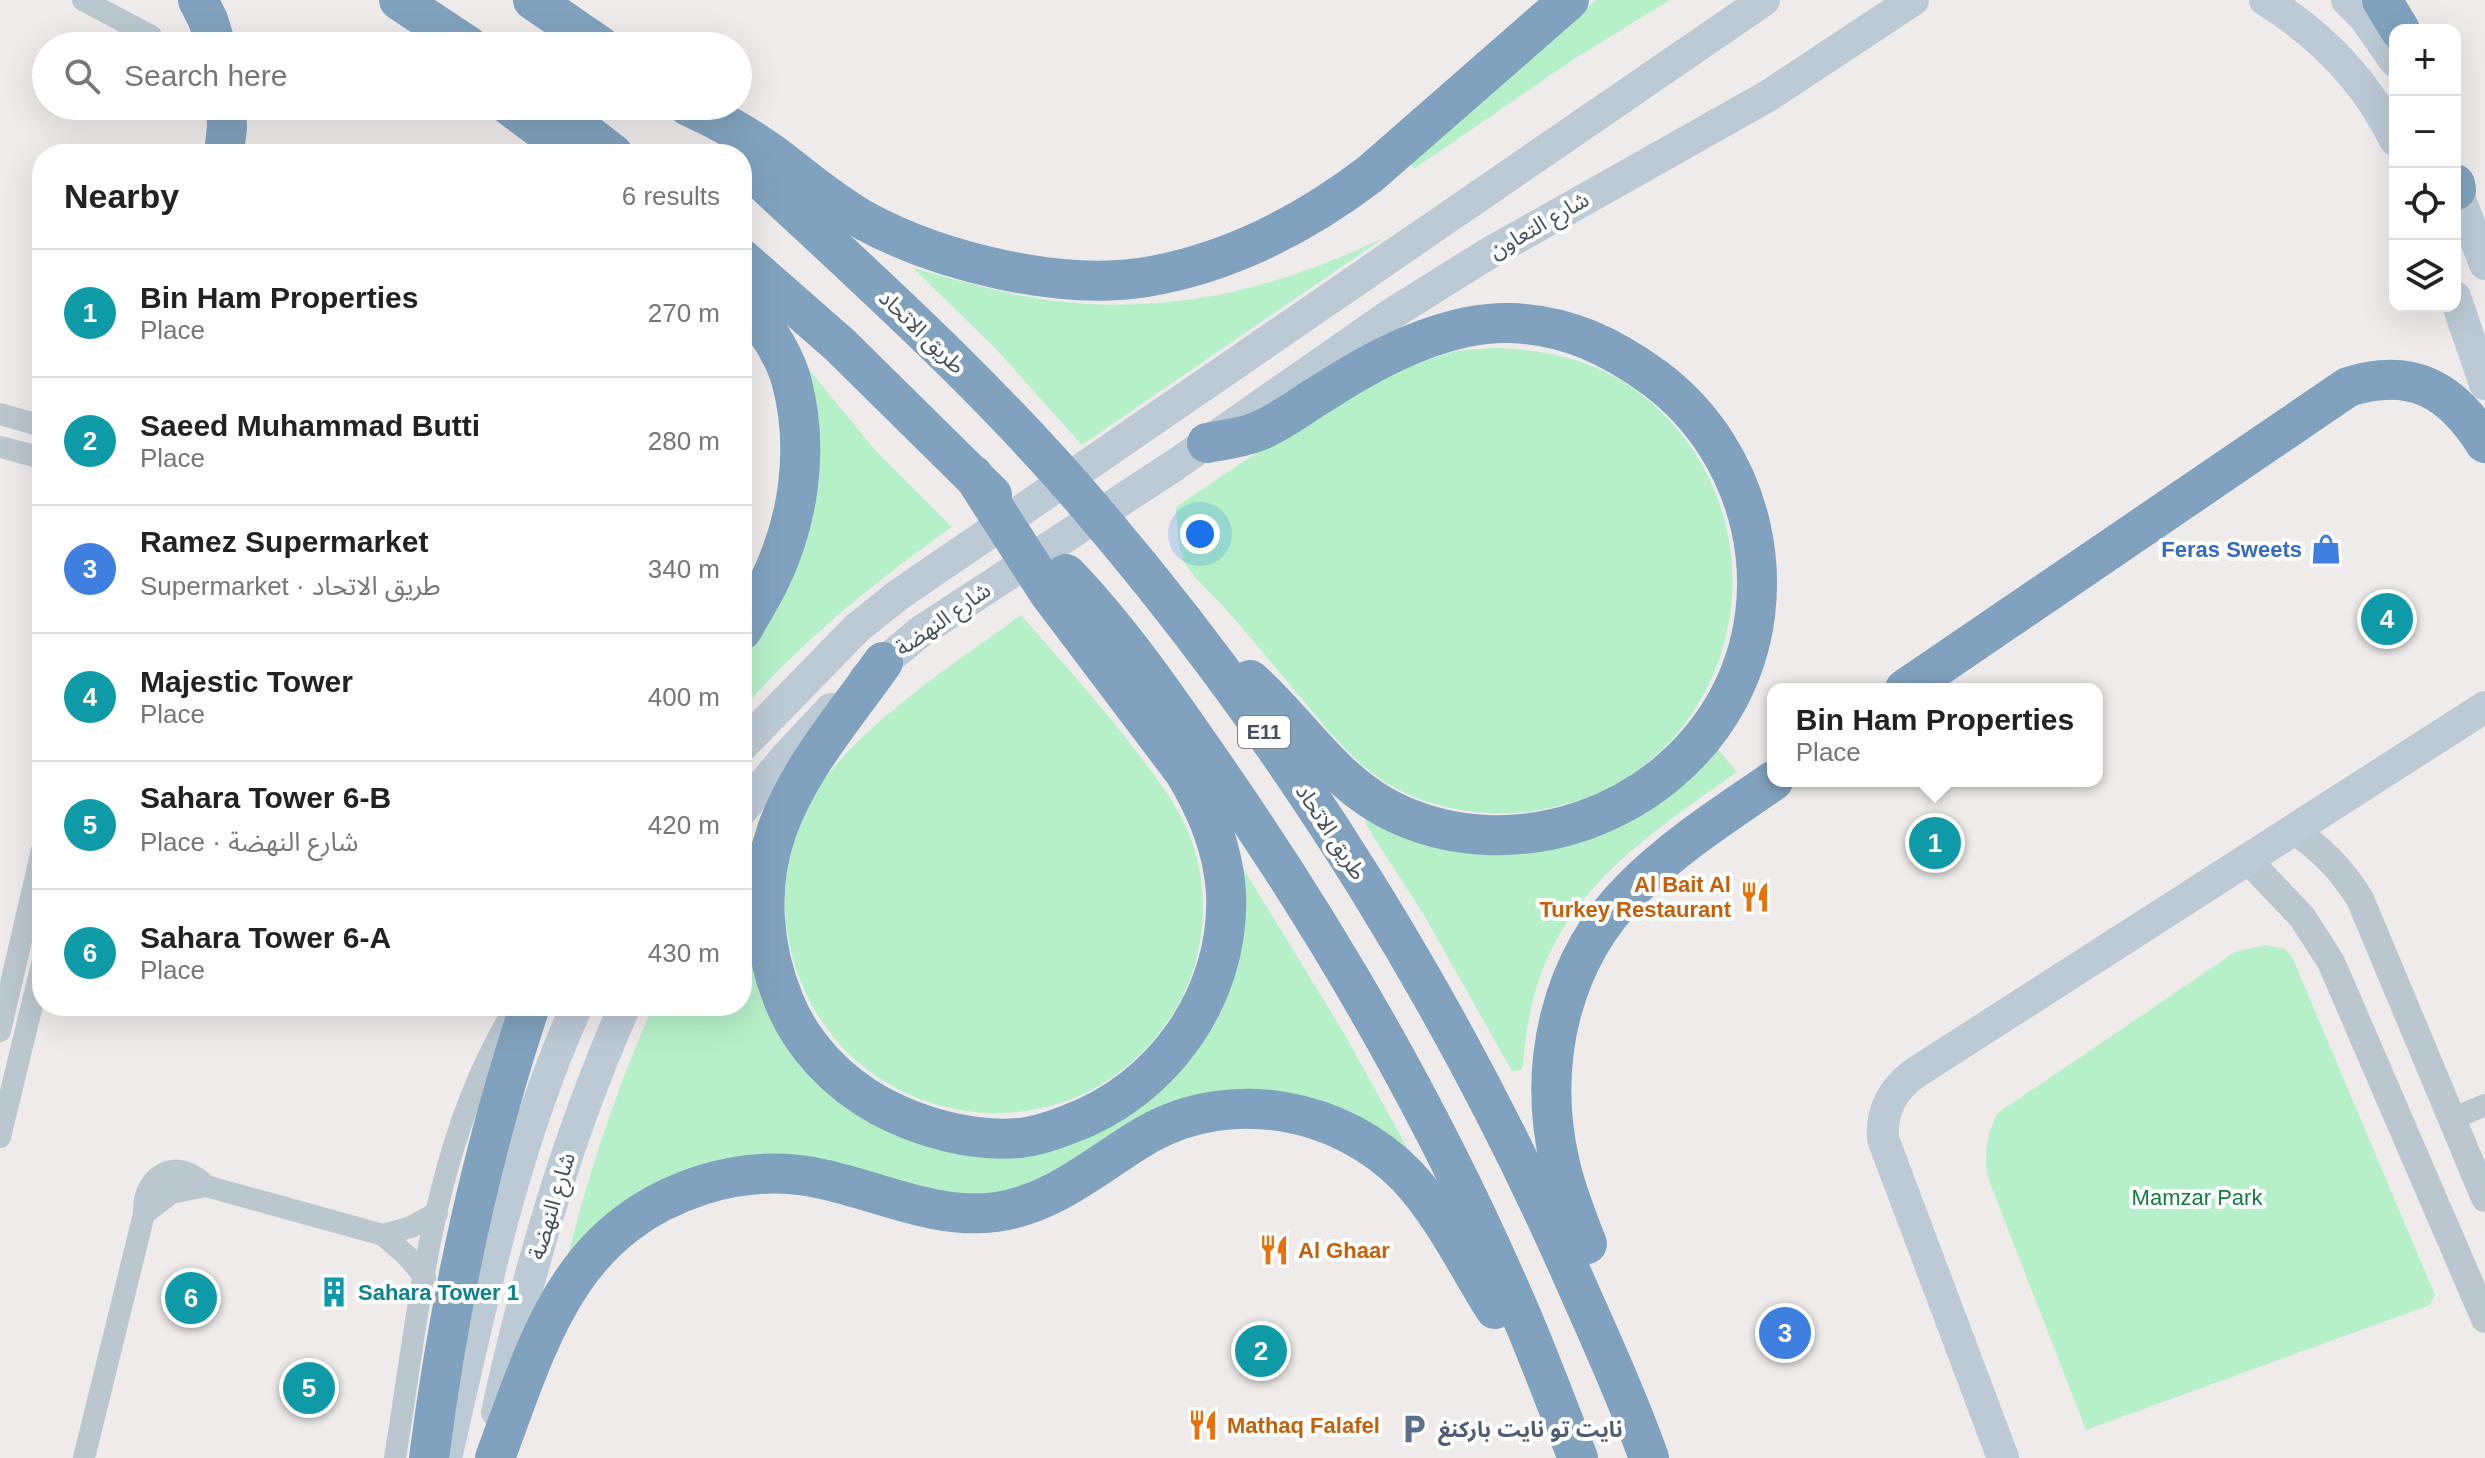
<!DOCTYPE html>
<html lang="en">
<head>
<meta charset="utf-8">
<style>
	body { margin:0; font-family:Arial,"Noto Sans Arabic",sans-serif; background:#f6f6f6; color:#222 }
	.controls { position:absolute; right:24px; top:24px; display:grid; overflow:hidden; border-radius:16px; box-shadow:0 8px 32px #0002 }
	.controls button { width:72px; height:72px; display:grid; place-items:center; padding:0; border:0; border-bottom:2px solid #e0e0e0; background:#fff; color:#222; font:40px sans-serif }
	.you { position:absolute; left:1200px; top:534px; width:28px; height:28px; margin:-20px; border:6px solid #fff; border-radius:50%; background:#1a73e8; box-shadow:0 0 0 12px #1a73e833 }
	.badge { display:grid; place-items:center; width:52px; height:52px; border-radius:50%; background:#ea580c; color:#fff; font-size:26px; font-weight:700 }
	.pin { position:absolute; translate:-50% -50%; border:4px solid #fff; box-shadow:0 2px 8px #0006 }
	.popup { position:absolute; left:1767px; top:683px; width:336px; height:104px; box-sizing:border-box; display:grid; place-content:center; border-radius:16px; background:#fff; filter:drop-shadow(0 2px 6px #0005); font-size:26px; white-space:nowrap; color:#767676 }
	.popup b { font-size:30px; color:#222 }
	.popup::after { content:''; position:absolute; left:50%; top:100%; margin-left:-16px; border:16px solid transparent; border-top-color:#fff }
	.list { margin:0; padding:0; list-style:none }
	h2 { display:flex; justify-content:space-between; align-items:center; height:104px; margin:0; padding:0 32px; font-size:34px }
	h2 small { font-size:26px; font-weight:400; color:#767676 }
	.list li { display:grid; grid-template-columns:52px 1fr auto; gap:24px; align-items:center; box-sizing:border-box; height:128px; padding:0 32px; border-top:2px solid #e0e0e0 }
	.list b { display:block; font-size:30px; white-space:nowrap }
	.list p { margin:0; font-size:26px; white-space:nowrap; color:#767676 }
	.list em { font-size:26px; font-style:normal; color:#767676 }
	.icon { flex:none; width:44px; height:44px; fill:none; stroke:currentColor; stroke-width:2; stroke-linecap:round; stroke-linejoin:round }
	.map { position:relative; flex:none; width:2485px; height:1458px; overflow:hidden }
	.search { position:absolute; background:#fff; box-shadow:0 8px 32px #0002; left:32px; top:32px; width:720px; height:88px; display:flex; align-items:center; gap:20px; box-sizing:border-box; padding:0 28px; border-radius:44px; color:#767676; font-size:30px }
	.panel { position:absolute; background:#fff; box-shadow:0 8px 32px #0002; left:32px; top:144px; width:720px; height:872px; border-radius:32px }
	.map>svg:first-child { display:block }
</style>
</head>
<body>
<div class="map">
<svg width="2485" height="1458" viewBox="0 0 2485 1458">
	<rect width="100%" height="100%" fill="#efebeb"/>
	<g fill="#b6f0c9">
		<polygon points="1596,0 1670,0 1577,57 1414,169 1410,163"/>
		<path d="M1385,237L1082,445L996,349L913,268C960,281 1007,295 1055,301C1173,315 1280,288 1385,237Z"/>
		<path d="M1492,348C1567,350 1626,369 1676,428C1770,537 1744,709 1618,783C1591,799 1557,808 1526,812C1481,817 1429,808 1390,785C1356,765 1332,735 1307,705C1279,672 1252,639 1224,607C1211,593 1192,577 1184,561C1178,550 1177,520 1176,507C1260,452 1352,382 1449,353C1463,349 1478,349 1492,348Z"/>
		<path d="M807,367L875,450L952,527C873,583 807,637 742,709V661L759,635Z"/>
		<path d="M1021,615C1061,661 1102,706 1139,755C1157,779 1176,803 1188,831C1210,885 1208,949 1180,1001C1085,1177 829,1137 789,942C778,890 789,832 819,787C863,722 957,662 1021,615Z"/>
		<path d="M1715,746L1737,772C1621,854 1533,911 1523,1066L1521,1070L1512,1071L1424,915L1366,825L1365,817L1465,850Z"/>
		<path d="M755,840L768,1002L941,1146L1168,1084L1192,1058L1208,1034L1222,1010L1231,984L1243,868L1345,1035L1408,1149C1380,1127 1353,1113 1320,1101L1076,1164L1015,1190L981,1195L948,1192L804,1158L566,1263C588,1174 616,1090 653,1006H742V859Z"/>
		<path d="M2265,945L2285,949L2293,959L2435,1295L2430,1305L2086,1430L1988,1178C1984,1153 1986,1135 1998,1113L2235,952Z"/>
	</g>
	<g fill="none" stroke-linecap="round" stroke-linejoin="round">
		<g stroke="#bbc7cf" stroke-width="22">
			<polyline points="83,0 151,36"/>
			<polyline points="0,414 42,426"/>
			<polyline points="0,447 42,458"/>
			<polyline points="0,1031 42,850"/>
			<polyline points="2452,1119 2485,1105"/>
			<polyline points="0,1137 42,964"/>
			<polyline points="144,1214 171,1193 206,1186 383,1235 406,1255 425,1277"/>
			<polyline points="383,1235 411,1227 437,1213"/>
			<path d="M84,1458L144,1214C142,1175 177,1155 206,1186"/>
			<path d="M395,1458C420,1306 432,1140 516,1007"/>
		</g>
		<g stroke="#bbc7cf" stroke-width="28">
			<path d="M2293,830C2322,849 2342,870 2360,899L2485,1198"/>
			<polyline points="2247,859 2302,917 2331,962 2485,1319"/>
		</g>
		<g stroke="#bccad6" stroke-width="32">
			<path d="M2265,0C2320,34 2366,81 2395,140"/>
			<polyline points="2347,0 2364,17 2395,61"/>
			<polyline points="2455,187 2485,264"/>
			<polyline points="2455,297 2485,384"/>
			<polyline points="865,678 920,632 1175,465 1390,315 1486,255 1768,96 1913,0"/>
			<polyline points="742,746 857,628 897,596 1764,0"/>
			<polyline points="742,810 786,757 831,709"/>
			<path d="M497,1412C528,1273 567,1136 625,1006"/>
			<path d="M446,1458C481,1306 512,1149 577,1006"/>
			<path d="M2003,1458L1883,1139C1881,1110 1892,1090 1915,1073L2485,707"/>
		</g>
		<g stroke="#80a2be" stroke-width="40">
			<polyline points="198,0 208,20 216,46"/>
			<polyline points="399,0 468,46"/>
			<polyline points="533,0 600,46"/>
			<polyline points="2382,0 2400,30"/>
			<polyline points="510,106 575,154"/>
			<path d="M688,106C717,119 746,135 772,154C803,177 831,202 865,221C941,262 1060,291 1146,277C1229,263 1303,225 1370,174L1569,0"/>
			<polyline points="560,113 613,154"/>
			<polyline points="224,154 227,127 226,106"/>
			<path d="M742,162C863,275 988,386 1095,513C1294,746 1459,1014 1581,1295C1605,1349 1629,1402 1649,1458"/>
			<polyline points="2455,184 2456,190"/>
			<polyline points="742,259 840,345 992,495"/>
			<path d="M742,299C763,323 784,352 792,383C809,449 799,521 769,582C761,598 751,614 742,630"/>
			<path d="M1207,443C1223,440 1241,438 1256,432C1280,423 1302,405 1324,392C1376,358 1446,321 1511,323C1567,325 1611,346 1656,379C1754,453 1787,592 1727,701C1664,815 1517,868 1398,814C1334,785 1301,725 1250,680"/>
			<path d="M1066,574C1121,631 1168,700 1213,765C1330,933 1434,1114 1515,1301C1538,1353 1557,1406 1578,1458"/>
			<path d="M883,662C846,715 799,768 777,830C757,886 762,947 784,1001C802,1046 838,1083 880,1106C921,1128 973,1142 1020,1138C1036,1136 1052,1131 1067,1125C1163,1091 1231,995 1226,892C1223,848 1207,810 1185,773L1049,593L973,475"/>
			<path d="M1905,689L2348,387C2411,367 2451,389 2485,443"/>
			<path d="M1587,1244C1577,1218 1566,1191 1560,1164C1537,1065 1560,960 1633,888C1675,846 1725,814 1773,781"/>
			<path d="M429,1458C449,1302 480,1156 530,1006"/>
			<path d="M495,1458C539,1340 568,1228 702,1185C740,1173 782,1170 822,1179C879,1191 936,1220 996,1212C1055,1204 1098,1163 1148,1134C1231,1087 1342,1108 1407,1176C1443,1214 1467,1265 1495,1309"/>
		</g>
	</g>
	<defs>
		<g id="shop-bare" transform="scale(2.4)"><path d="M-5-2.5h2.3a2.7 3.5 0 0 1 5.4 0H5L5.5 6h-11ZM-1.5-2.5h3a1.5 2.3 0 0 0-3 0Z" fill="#3f7fe0" stroke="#fff" stroke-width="2.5" paint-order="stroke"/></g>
		<g id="restaurant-bare" transform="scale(2.4)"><path d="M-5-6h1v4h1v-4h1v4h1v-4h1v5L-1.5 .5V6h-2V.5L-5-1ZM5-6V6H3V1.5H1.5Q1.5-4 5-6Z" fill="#e8710a" stroke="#fff" stroke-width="2.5" paint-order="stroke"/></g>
		<g id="building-bare" transform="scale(2.4)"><path d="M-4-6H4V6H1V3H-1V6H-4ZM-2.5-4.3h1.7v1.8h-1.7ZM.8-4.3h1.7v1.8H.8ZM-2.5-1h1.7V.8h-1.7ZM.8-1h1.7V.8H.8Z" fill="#0f9aa8" stroke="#fff" stroke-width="2.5" paint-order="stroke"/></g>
		<g id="parking-bare" transform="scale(2.4)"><path d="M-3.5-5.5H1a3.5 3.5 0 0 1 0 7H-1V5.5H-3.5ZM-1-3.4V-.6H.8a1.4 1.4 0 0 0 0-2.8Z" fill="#5c6f8a" stroke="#fff" stroke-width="2.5" paint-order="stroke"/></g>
	</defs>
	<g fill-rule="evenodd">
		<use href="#shop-bare" x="2326" y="549"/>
		<use href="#restaurant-bare" x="1755" y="897"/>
		<use href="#restaurant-bare" x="1274" y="1250"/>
		<use href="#building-bare" x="334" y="1292"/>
		<use href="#restaurant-bare" x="1203" y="1425"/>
		<use href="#parking-bare" x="1414" y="1429"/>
	</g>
	<g text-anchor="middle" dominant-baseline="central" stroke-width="8" stroke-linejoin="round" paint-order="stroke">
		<rect fill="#fff" stroke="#7b848b" stroke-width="2" x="1238" y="716" width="52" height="32" rx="6"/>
		<g font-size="20" font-weight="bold" fill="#435059">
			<text x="1264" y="732">E11</text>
		</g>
		<g font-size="22" fill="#435059" stroke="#fff">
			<text transform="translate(1539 225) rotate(-30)">شارع التعاون</text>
			<text transform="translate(922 332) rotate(44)">طريق الاتحاد</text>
			<text transform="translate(943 619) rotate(-35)">شارع النهضة</text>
			<text transform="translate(1331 832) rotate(57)">طريق الاتحاد</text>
			<text transform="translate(552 1206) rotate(-73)">شارع النهضة</text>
		</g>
		<g font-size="22" font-weight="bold" fill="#366cbe" stroke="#fff" text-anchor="end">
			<text x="2302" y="549">Feras Sweets</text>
		</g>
		<g font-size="22" font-weight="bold" fill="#c56008" stroke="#fff" text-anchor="start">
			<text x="1731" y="884" text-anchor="end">Al Bait Al<tspan x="1731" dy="25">Turkey Restaurant</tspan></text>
			<text x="1298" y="1250">Al Ghaar</text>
			<text x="1227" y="1425">Mathaq Falafel</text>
		</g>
		<g font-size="22" fill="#127d41" stroke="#fff">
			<text x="2197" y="1197">Mamzar Park</text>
		</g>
		<g font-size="22" font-weight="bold" fill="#0d838f" stroke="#fff" text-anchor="start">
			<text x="358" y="1292">Sahara Tower 1</text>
		</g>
		<g font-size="22" font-weight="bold" fill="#4e5e75" stroke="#fff" text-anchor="start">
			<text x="1438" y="1429">نايت تو نايت باركنغ</text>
		</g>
	</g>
</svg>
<div class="controls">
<button>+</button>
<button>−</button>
<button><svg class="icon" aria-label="locate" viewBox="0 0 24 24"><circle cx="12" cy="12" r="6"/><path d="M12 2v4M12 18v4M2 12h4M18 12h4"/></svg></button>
<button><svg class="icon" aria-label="layers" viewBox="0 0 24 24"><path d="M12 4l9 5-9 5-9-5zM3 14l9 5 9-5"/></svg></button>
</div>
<div class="you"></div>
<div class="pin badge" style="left:1935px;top:843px;background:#0f9aa8">1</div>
<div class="popup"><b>Bin Ham Properties</b>Place</div>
<div class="pin badge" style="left:1261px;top:1351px;background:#0f9aa8">2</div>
<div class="pin badge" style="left:1785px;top:1333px;background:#3f7fe0">3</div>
<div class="pin badge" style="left:2387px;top:619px;background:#0f9aa8">4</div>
<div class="pin badge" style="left:309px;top:1388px;background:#0f9aa8">5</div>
<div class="pin badge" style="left:191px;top:1298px;background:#0f9aa8">6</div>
<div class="search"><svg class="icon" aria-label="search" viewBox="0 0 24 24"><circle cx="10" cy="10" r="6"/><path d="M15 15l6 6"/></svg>Search here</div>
<section class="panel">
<h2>Nearby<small>6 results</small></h2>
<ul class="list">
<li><span class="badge" style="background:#0f9aa8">1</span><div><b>Bin Ham Properties</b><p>Place</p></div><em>270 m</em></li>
<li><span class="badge" style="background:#0f9aa8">2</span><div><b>Saeed Muhammad Butti</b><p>Place</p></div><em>280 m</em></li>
<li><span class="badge" style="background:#3f7fe0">3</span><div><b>Ramez Supermarket</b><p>Supermarket · طريق الاتحاد</p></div><em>340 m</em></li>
<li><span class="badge" style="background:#0f9aa8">4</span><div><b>Majestic Tower</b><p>Place</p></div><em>400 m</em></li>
<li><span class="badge" style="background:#0f9aa8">5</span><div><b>Sahara Tower 6-B</b><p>Place · شارع النهضة</p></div><em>420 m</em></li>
<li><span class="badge" style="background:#0f9aa8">6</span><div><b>Sahara Tower 6-A</b><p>Place</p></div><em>430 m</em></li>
</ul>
</section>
</div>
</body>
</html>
